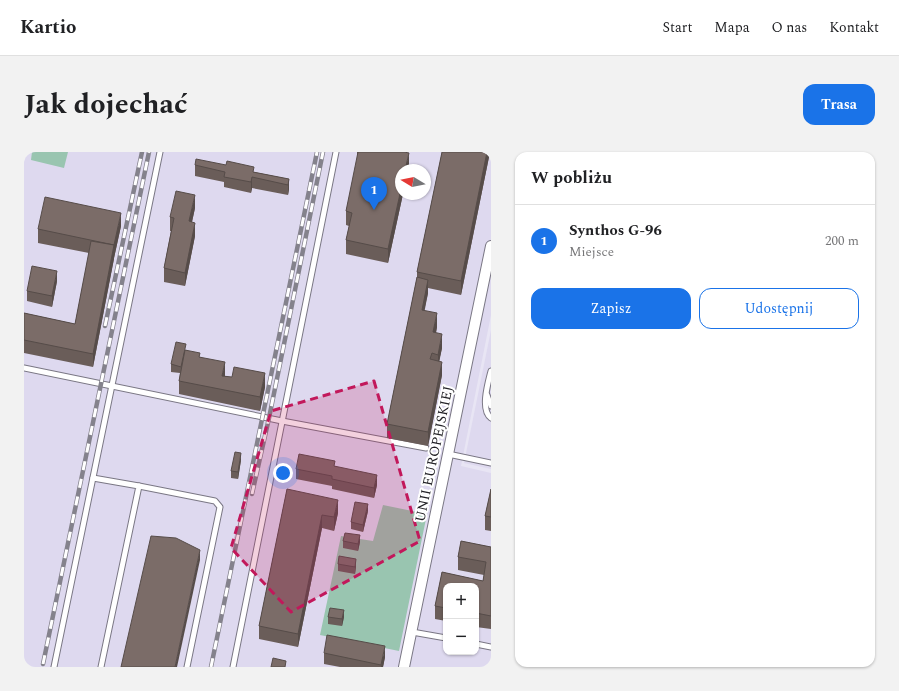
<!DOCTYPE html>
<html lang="pl">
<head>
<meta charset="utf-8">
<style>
	body { margin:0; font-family:Spectral,serif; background:#f2f2f2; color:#202124 }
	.controls { position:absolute; right:12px; bottom:12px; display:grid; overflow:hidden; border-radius:8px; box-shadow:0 1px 3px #0004 }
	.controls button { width:36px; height:36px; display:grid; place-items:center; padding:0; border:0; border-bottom:1px solid #e0e0e0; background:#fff; color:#202124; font:20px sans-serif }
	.compass { position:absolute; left:371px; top:12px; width:36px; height:36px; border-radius:50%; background:#fff; box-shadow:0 1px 3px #0004; rotate:280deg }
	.you { position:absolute; left:259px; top:321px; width:14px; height:14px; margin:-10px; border:3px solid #fff; border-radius:50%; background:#1a73e8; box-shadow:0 0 0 6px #1a73e833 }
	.badge { display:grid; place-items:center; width:26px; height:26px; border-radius:50%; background:#1a73e8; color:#fff; font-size:13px; font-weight:700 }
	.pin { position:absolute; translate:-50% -33px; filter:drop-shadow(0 1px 2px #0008) }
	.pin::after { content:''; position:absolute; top:21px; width:14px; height:12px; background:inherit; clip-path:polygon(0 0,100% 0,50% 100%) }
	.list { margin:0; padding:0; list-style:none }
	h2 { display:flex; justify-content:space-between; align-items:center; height:52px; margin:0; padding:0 16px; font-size:17px }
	h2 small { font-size:13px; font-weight:400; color:#757577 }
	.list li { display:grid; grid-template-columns:26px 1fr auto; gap:12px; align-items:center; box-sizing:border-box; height:72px; padding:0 16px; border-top:1px solid #e0e0e0 }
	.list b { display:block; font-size:15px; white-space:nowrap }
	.list p { margin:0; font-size:13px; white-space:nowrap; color:#757577 }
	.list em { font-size:13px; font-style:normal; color:#757577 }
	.actions { display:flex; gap:8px; padding:12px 16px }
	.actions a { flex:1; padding:9px 0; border:1px solid #1a73e8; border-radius:12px; text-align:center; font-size:14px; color:#1a73e8 }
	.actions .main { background:#1a73e8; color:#fff }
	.map { position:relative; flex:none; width:467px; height:515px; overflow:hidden; border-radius:12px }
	header { display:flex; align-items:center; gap:24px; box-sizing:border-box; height:56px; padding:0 20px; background:#fff; border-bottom:1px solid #e0e0e0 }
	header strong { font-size:19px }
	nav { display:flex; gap:22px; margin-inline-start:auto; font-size:14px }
	.intro { display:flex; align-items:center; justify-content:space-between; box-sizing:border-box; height:96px; padding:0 24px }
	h1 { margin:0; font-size:28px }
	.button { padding:10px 18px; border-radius:12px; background:#1a73e8; color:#fff; font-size:14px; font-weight:700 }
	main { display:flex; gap:24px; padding:0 24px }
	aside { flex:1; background:#fff; border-radius:12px; box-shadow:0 1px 3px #0004 }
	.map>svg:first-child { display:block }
</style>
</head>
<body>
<header>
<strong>Kartio</strong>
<nav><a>Start</a><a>Mapa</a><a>O nas</a><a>Kontakt</a></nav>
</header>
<div class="intro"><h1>Jak dojechać</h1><a class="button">Trasa</a></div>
<main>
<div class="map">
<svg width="467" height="515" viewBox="0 0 467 515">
	<rect width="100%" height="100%" fill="#e8e5f4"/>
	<g fill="#ded9ef" fill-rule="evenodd">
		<path d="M0,0H467V163L437,314L467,321V515H0ZM377,18H401V42H377ZM422,434H452V500H422Z"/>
		<polygon points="467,178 467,317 440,311"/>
	</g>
	<g fill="#99c5b0">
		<polygon points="8,0 44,0 40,16 7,8"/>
		<polygon points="359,353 403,362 375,499 296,483 317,384 349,389"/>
	</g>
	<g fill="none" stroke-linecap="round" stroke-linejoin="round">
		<g stroke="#7a7784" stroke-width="7">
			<g id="lane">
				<polyline points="0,216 258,269 402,296"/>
				<path d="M467,219C464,231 456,258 467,266"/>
				<polyline points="463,243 467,254"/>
				<polyline points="424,302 467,311"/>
				<polyline points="69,326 115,334 77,515"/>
				<polyline points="115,334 191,349 196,355 163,515"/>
				<polyline points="388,480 422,486"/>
				<polyline points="452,492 467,495"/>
				<polyline points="30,515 136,0"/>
				<polyline points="209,515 312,0"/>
			</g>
		</g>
		<g stroke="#7a7784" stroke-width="12">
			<polyline id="street" points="380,515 467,94"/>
		</g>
		<use href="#lane" stroke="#fff" stroke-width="5"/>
		<use href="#street" stroke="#fff" stroke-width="10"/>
		<g stroke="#84828c" stroke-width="4.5">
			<g id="rail">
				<polyline points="81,174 118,0"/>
				<polyline points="228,342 245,266 299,0"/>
				<polyline points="19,512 125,0"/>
				<polyline points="187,515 293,0"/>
			</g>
		</g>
		<use href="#rail" stroke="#fff" stroke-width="3" stroke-dasharray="9" stroke-linecap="butt"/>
	</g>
	<g fill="#6a5d59">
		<polygon points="333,0 380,0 385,14 377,42 379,42 364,111 322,102 322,88 325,74 322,73 322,59 334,4 333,3"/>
		<polygon points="418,0 466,0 437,143 404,136 404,141 400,159 413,175 412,181 418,196 415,209 418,223 404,294 363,286 363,272 393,125 393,120"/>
		<polygon points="171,13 230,20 265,27 265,37 264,43 228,36 227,41 200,35 200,30 171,24"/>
		<polygon points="171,56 168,70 171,84 161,134 140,130 140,116 147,79 146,79 146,65"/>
		<polygon points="97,74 90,106 69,215 0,201 0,161 51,172 65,101 14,91 14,77"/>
		<polygon points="33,129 28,155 3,149 3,139"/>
		<polygon points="162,198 176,205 201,224 241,235 236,259 155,242 155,229 156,221 147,220 147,212"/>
		<polygon points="217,308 214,327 207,326 207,319"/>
		<polygon points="311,314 353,333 350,346 308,337 308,334 272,327 272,317"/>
		<polygon points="263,337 314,361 310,379 298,376 274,495 235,487 235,474"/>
		<polygon points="467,337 467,379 461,378 461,364"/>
		<polygon points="344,359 339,380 327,377 327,370"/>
		<polygon points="319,389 336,390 334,399 319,396"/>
		<polygon points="437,389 467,395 467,477 452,475 452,434 422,434 422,469 411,467 411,454 418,420 459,429 460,423 434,418 434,405"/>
		<polygon points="314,412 332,414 331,422 314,419"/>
		<polygon points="304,465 320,465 318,474 304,472"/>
		<polygon points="300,501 361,505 359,515 316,515 300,512"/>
	</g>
	<g fill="#564c49">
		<polygon points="463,0 466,0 437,143 437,129"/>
		<polygon points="385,1 385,14 384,18 381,18"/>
		<polygon points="228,25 228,36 227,41 227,30"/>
		<polygon points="265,27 265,37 264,43 264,33"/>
		<polygon points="377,37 377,42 379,42 364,111 364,97"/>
		<polygon points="171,43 171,56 165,83 165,69"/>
		<polygon points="97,61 97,74 90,106 90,93"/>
		<polygon points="171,71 171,84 161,134 161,121"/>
		<polygon points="90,93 90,107 69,215 69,202"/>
		<polygon points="33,119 33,129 28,155 28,144"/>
		<polygon points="404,128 404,141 398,172 398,158"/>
		<polygon points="413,161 413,175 409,194 409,180"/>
		<polygon points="418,182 418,196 414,216 414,203"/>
		<polygon points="201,210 201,224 198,224"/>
		<polygon points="418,210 418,223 404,294 404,280"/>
		<polygon points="241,221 241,235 236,259 236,245"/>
		<polygon points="217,301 217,308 214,327 214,320"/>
		<polygon points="353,323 353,333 350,346 350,336"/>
		<polygon points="314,348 314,361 310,379 310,365"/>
		<polygon points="344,352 344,359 339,380 339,373"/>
		<polygon points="298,363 298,376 274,495 274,482"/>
		<polygon points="336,383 336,390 334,399 334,392"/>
		<polygon points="176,398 176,408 153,515 151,515"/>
		<polygon points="332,407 332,414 331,422 331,415"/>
		<polygon points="320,458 320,465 318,474 318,467"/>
		<polygon points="361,494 361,505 359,515 357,515"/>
	</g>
	<g fill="#7b6c68" stroke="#564c49">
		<polygon points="334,0 380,0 385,1 381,18 377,18 377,37 364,97 322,88 328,61 322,59"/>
		<polygon points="418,0 463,0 437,129 393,120"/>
		<polygon points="172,7 202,13 203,9 230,15 229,20 265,27 264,33 228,25 227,30 200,25 201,20 171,13"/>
		<polygon points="152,39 171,43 165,69 171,71 161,121 140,116 150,66 146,65"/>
		<polygon points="21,45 97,61 90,93 14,77"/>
		<polygon points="67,89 90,93 69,202 0,188 0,161 51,172"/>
		<polygon points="8,114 33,119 28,144 3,139"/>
		<polygon points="393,125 404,128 398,158 413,161 409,180 418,182 414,203 408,201 406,207 418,210 404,280 363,272"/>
		<polygon points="152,190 162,192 157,215 147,212"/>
		<polygon points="161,198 176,201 175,205 201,210 198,224 208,225 210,215 241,221 236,245 155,229"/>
		<polygon points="211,300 217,301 214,320 207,319"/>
		<polygon points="275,302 311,309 310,314 353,323 350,336 308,327 308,324 272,317"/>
		<polygon points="263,337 314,348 310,365 298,363 274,482 235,474"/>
		<polygon points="467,337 467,365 461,364"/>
		<polygon points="331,350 344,352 339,373 327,370"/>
		<polygon points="321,381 336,383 334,392 319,389"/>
		<polygon points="127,384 152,386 176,398 151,515 97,515"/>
		<polygon points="437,389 467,395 467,464 452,461 452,434 422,434 422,456 411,454 418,420 459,429 462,410 434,405"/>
		<polygon points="315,404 332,407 331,415 314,412"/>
		<polygon points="306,456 320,458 318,467 304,465"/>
		<polygon points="303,483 361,494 357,513 300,501"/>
		<polygon points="249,506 262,509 261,515 247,515"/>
	</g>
	<path fill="#c2185b" fill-opacity="0.2" stroke="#c2185b" stroke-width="3" stroke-dasharray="8 5" stroke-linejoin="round" d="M350,229L396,389L267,460L207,396L247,259Z"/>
	<g text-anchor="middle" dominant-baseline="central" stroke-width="4" stroke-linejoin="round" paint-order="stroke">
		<g font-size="14" fill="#232227" stroke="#fff">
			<text transform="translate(410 302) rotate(-78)">UNII EUROPEJSKIEJ</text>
		</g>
	</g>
</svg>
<div class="controls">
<button>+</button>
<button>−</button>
</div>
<svg class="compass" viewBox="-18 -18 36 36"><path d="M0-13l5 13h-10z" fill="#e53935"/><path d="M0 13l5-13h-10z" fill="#757577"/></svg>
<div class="you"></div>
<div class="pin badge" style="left:350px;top:58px">1</div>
</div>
<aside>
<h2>W pobliżu<small></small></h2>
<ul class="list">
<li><span class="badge">1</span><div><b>Synthos G-96</b><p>Miejsce</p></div><em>200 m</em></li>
</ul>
<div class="actions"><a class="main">Zapisz</a><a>Udostępnij</a></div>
</aside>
</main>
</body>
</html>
